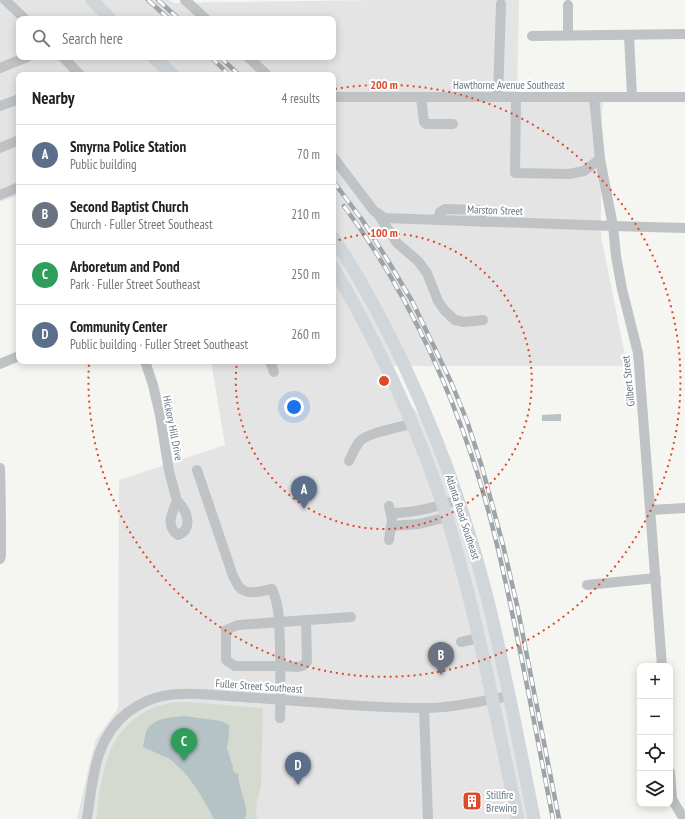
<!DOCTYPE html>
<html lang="en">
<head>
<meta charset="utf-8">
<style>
	body { margin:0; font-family:"PT Sans Narrow",sans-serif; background:#f6f6f6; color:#222 }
	.controls { position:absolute; right:12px; bottom:12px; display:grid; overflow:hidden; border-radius:8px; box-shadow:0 2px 10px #0003 }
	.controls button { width:36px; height:36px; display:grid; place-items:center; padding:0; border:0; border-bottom:1px solid #e0e0e0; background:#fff; color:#222; font:20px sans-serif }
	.you { position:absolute; left:294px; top:407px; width:14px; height:14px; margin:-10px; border:3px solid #fff; border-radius:50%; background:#1a73e8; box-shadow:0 0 0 6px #1a73e833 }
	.badge { display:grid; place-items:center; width:26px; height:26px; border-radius:50%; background:#2563eb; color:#fff; font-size:13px; font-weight:700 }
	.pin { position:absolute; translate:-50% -33px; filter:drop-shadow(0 1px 2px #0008) }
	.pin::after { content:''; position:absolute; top:21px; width:14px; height:12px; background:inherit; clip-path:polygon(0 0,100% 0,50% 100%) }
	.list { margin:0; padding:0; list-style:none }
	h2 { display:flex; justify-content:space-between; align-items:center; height:52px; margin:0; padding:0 16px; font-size:17px }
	h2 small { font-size:13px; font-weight:400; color:#767676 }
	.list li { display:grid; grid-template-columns:26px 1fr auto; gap:12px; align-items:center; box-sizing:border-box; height:60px; padding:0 16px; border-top:1px solid #e0e0e0 }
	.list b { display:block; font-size:15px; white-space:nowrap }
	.list p { margin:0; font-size:13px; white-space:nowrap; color:#767676 }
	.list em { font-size:13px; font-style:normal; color:#767676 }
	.icon { flex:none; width:22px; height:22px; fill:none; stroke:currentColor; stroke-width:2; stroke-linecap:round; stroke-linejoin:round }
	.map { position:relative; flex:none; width:685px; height:819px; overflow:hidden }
	.search { position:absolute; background:#fff; box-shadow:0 2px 10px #0003; left:16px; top:16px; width:320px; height:44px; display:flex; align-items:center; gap:10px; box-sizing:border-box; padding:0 14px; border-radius:8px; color:#767676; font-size:15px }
	.panel { position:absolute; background:#fff; box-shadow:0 2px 10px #0003; left:16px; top:72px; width:320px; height:292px; border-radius:8px }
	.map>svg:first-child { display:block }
</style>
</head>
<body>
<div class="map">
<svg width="685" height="819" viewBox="0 0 685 819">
	<rect width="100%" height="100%" fill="#f5f5f2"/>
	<path fill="#e3e4e3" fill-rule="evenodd" d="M0,0H169L174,3L384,0H519L517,98L603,101L601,126V236L627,366H382L451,458L473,527L536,801L541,819H77L90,762L96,739L118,709L119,480L225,445L211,361H333V75H19V195L0,202ZM19,19H333V57H19Z"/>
	<path fill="#d5dad1" d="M189,702L263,708L261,785L257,802L256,813L257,819H96C101,782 104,740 137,717C145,711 155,706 165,704C173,702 181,702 189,702Z"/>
	<g fill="#b5c2c6">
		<polygon points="561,414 561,421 542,421 542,415"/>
		<path d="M184,716L221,721L229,725V735L227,748L233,767V770L235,773H237L239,775L238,778C240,784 241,791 243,797C245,805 248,810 245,819H214L207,806L197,789L185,773L170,759L143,747C144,741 145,733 148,728C156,718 171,717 184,716Z"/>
	</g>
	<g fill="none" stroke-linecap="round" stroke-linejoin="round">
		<g stroke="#bfc3c6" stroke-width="10">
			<polyline points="5,0 25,19"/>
			<polyline points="185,0 206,19"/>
			<polyline points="568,5 568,35"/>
			<polyline points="629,35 632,97"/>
			<polyline points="532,36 685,34"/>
			<polyline points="63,57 80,75"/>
			<polyline points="248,57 267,75"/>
			<polyline points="0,68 27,57"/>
			<polyline points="333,97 685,97"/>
			<polyline points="498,97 501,4"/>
			<polyline points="516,97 515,173 569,174 584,171 600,159"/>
			<polyline points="594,97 600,159 613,226 616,256 622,289 638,353 639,364 662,666"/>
			<polyline points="421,98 424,122 426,124 453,124"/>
			<polyline points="0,106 19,99"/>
			<polyline points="0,148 19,140"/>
			<polyline points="333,157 374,211 385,218 613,226 685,228"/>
			<polyline points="0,195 19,187"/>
			<polyline points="378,214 397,243 418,261 427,273 438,301 445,311 455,320 464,322 483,320"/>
			<polyline points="438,220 440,212 445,209 478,210 481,213 482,222"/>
			<polyline points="145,361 153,385 160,415 169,471 177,501"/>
			<polyline points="270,361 274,372"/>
			<polyline points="0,364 19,356"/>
			<path d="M349,461C352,455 355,447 360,441C367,433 400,427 412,424"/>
			<path d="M0,468C1,497 1,526 1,555L0,559"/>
			<path d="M197,470L233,576C235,579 237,584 239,587C247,596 262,591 272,589C280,606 279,625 280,644C280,669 281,693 280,718"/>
			<path d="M177,501C187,510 194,529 178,535C165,526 172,513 177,501Z"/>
			<polyline points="389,506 392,520 389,540"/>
			<polyline points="651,510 685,508"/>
			<path d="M391,513C415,513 435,507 458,500"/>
			<polyline points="392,526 419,524 447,517"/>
			<polyline points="587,585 656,578"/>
			<polyline points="306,620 307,662 302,666 298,667 280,666 235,666 226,660 226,630 238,625 351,617"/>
			<polyline points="461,642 479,638"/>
			<polyline points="424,708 428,819"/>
			<polyline points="670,772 672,799 684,819"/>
			<path d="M87,819C93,779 94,739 128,712C138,705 151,698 163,696C188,691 216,696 242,697C303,701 364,708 425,708C454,708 481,701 509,696"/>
		</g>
		<g stroke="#d1d6da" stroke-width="13">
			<polyline points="92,0 110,19"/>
			<polyline points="153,57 173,75"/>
			<path d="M333,237C360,278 383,321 404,365C438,438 466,515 486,593C505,668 519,744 534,819"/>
			<path d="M333,267C374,337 409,409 436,485C441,500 447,515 451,531C479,625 497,723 518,819"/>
		</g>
		<g stroke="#9ea5aa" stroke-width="4.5">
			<g id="rail">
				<polyline points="148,0 169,19"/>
				<polyline points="158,0 179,19"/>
				<polyline points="211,57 229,75"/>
				<polyline points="220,57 239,75"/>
				<polyline points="333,181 363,221 390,264 412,301 451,382 467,421 482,467 503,545 517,605 559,819"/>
				<path d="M344,206C401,283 443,370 473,460C491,513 503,568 514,622C528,688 540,753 553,819"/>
			</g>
		</g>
		<use href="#rail" stroke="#fff" stroke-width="3" stroke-dasharray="9" stroke-linecap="butt"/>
	</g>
	<g fill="none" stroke="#de4a29" stroke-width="2" stroke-dasharray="2 4">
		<path d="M333 242A148 148 0 1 1 237 362"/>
		<path d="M335 89A296 296 0 1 1 89 363"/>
	</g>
	<defs>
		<g id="building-square" transform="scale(1)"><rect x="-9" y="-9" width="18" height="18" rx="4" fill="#de4a29" stroke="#fff"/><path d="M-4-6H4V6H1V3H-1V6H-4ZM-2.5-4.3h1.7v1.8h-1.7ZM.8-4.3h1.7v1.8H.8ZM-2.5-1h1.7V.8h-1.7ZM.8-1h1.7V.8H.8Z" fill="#fff"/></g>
	</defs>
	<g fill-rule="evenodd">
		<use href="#building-square" x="472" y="801"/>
	</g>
	<g text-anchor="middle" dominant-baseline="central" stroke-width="4" stroke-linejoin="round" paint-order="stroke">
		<g font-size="11" fill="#657782" stroke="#fff">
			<text x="509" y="85">Hawthorne Avenue Southeast</text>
			<text transform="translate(495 210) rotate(2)">Marston Street</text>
			<text transform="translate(628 381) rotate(-96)">Gilbert Street</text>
			<text transform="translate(173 428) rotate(79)">Hickory Hill Drive</text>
			<text transform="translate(463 517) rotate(72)">Atlanta Road Southeast</text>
			<text transform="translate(259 686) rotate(4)">Fuller Street Southeast</text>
		</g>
		<g font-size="11" fill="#657782" stroke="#fff" text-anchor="start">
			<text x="486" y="795">Stillfire<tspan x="486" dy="13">Brewing</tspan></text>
		</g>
	</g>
	<circle cx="384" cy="381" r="6" fill="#de4a29" stroke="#fff" stroke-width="2"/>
	<g font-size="12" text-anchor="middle" font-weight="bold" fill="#de4a29" stroke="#fff" stroke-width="4" stroke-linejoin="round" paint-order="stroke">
		<text x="384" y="89">200 m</text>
		<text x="384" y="237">100 m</text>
	</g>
</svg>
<div class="controls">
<button>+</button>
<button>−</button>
<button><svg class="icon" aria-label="locate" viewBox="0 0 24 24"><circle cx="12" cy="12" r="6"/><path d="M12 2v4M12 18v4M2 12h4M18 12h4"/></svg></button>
<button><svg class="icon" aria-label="layers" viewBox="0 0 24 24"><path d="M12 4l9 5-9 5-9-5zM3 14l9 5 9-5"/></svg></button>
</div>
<div class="you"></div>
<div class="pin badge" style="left:304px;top:509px;background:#5c6f8a">A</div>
<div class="pin badge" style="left:441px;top:675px;background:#6b7280">B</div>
<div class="pin badge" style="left:184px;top:761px;background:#2e9e5b">C</div>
<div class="pin badge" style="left:298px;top:785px;background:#5c6f8a">D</div>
<div class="search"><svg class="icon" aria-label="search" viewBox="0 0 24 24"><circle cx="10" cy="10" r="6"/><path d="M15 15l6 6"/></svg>Search here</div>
<section class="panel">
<h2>Nearby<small>4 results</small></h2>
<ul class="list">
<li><span class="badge" style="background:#5c6f8a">A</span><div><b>Smyrna Police Station</b><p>Public building</p></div><em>70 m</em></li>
<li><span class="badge" style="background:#6b7280">B</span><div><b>Second Baptist Church</b><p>Church · Fuller Street Southeast</p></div><em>210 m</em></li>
<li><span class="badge" style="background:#2e9e5b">C</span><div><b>Arboretum and Pond</b><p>Park · Fuller Street Southeast</p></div><em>250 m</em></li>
<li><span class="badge" style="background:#5c6f8a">D</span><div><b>Community Center</b><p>Public building · Fuller Street Southeast</p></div><em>260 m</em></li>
</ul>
</section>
</div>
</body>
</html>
